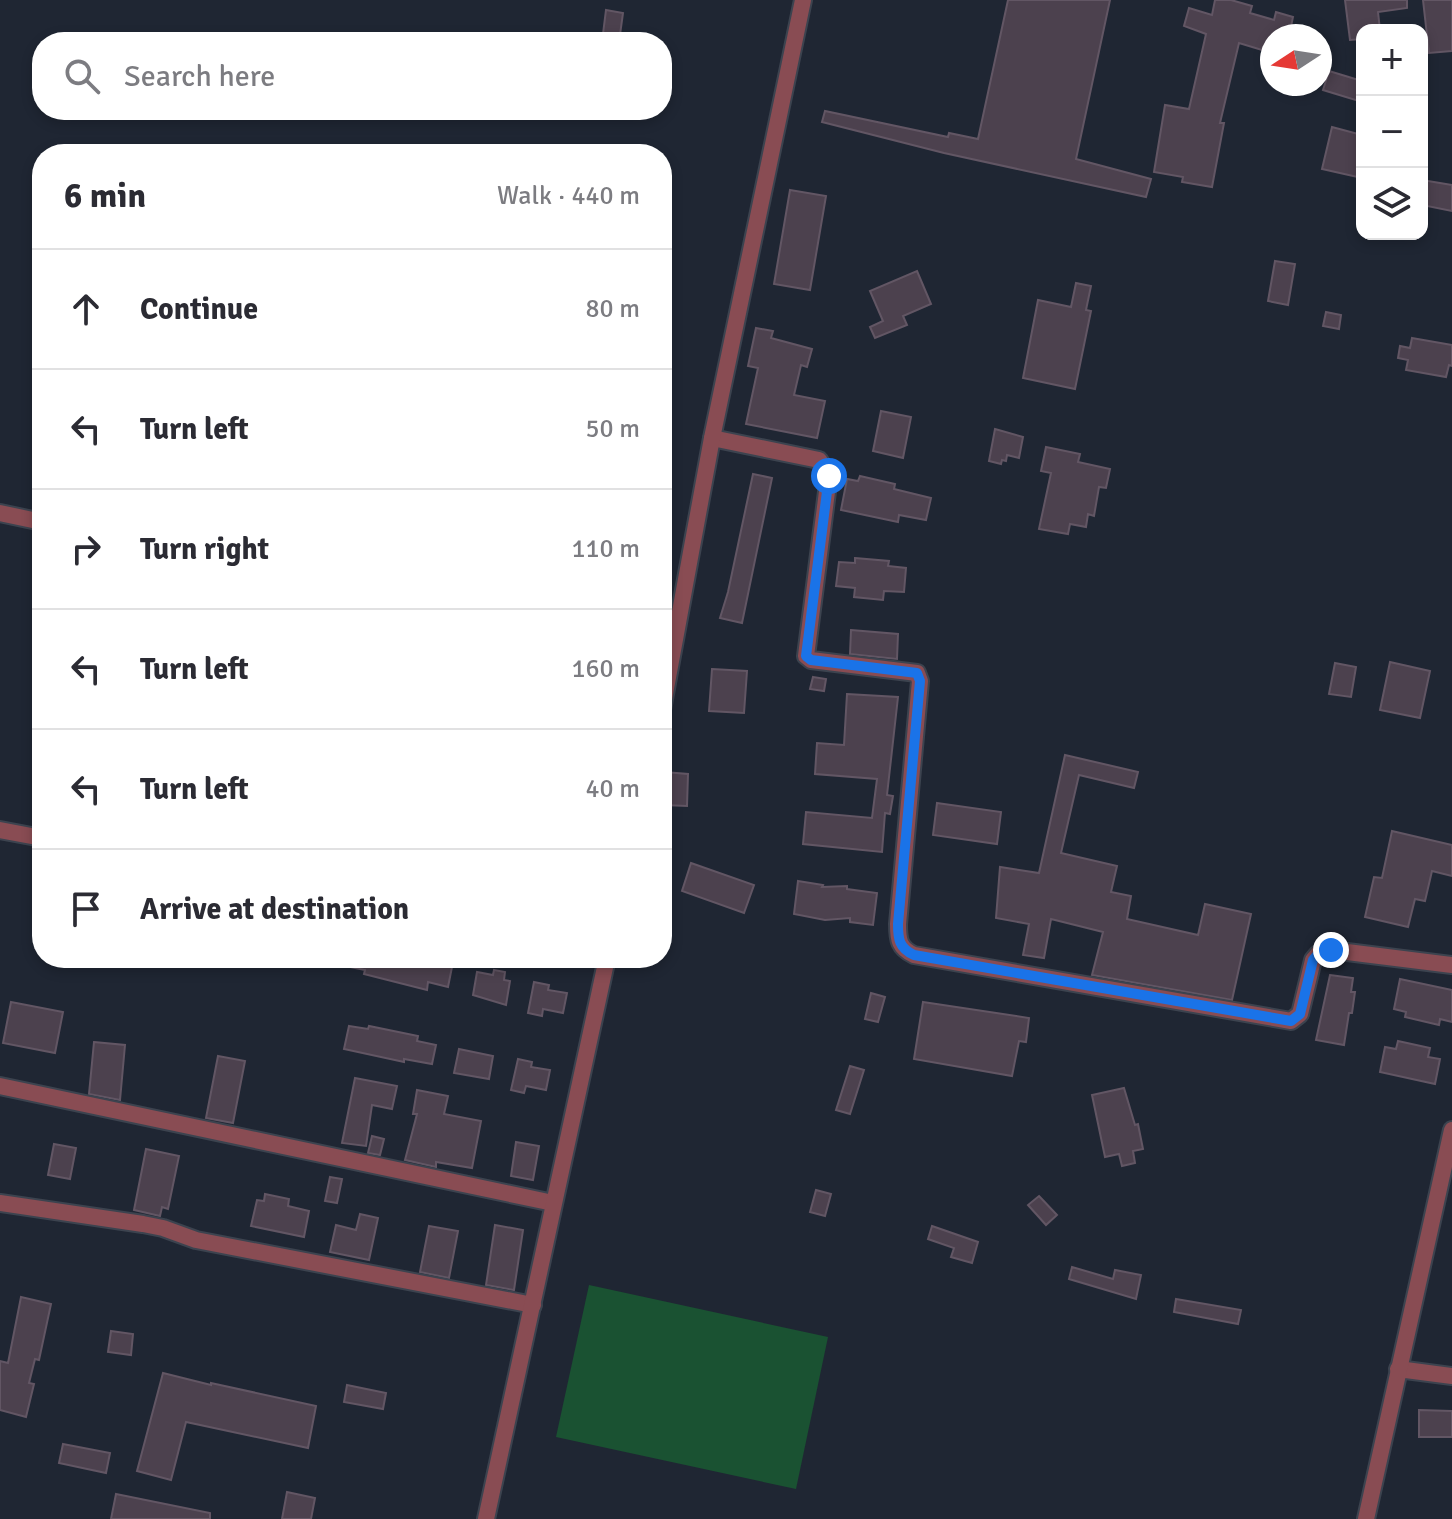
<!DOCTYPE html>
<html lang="en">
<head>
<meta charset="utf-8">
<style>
	body { margin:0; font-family:Signika,sans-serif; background:#f7f7f7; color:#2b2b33 }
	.controls { position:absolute; right:24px; top:24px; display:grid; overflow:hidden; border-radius:16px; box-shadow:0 4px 12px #0003 }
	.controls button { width:72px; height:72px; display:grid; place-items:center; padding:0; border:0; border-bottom:2px solid #e1e1e2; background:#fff; color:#2b2b33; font:40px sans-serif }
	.compass { position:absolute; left:1260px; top:24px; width:72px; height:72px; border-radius:50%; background:#fff; box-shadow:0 4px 12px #0003; rotate:258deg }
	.stop { position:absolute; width:24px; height:24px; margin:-18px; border:6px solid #1a73e8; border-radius:50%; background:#fff }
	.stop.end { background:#1a73e8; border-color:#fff; box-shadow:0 2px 8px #0008 }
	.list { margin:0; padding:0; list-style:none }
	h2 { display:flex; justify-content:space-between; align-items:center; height:104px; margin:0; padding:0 32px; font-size:34px }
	h2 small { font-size:26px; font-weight:400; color:#7c7c81 }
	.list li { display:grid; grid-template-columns:52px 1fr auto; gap:24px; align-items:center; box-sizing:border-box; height:120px; padding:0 32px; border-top:2px solid #e1e1e2 }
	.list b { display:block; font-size:30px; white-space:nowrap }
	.list em { font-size:26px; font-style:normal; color:#7c7c81 }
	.icon { flex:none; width:44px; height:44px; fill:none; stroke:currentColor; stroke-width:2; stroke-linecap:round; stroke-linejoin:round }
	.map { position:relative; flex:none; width:1452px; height:1519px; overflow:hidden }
	.search { position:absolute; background:#fff; box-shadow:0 4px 12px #0003; left:32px; top:32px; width:640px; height:88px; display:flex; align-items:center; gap:20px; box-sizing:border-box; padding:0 28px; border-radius:32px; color:#7c7c81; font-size:30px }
	.panel { position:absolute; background:#fff; box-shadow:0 4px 12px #0003; left:32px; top:144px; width:640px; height:824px; border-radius:32px }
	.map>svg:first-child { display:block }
</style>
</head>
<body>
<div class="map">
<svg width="1452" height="1519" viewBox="0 0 1452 1519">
	<rect width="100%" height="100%" fill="#1f2633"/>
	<polygon fill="#1a5232" points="589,1285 828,1337 796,1489 556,1437"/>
	<g fill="#4c414e" stroke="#625664" stroke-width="2">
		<polygon points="1008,0 1110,0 1076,159 1151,179 1146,197 944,153 822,122 825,111 948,137 949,133 978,139"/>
		<polygon points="1215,0 1231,0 1252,6 1250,13 1274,20 1276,12 1293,17 1289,36 1272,36 1272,49 1263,47 1262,50 1239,43 1220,123 1224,123 1212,187 1182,182 1183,177 1154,172 1165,105 1189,109 1206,34 1184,26 1189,8 1212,15"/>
		<polygon points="1345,0 1407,0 1407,8 1378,12 1380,30 1362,30 1362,39 1350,40"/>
		<polygon points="1423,0 1452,0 1452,51 1429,53"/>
		<polygon points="606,10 623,13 619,42 602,42"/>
		<polygon points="1329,71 1362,81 1362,102 1323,90"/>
		<polygon points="1332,127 1362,135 1362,178 1322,169"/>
		<polygon points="1422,180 1452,185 1452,211 1422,205"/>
		<polygon points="790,190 826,196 810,290 774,284"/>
		<polygon points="1275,261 1295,264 1288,305 1268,301"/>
		<polygon points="917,271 931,304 903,316 907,325 875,338 870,327 883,321 870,291"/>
		<polygon points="1076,283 1091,286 1086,310 1091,311 1075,389 1023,378 1038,300 1071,307"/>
		<polygon points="1326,312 1341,315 1339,329 1323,326"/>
		<polygon points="756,328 773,331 771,338 812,349 807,367 801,365 794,395 825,401 817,438 746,424 758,368 748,366"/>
		<polygon points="1412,338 1452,345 1452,366 1449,365 1446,377 1406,370 1408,360 1398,358 1400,346 1410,348"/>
		<polygon points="881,411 911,417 903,458 873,451"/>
		<polygon points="995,429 1023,437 1019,458 1007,455 1006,461 1002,460 1001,464 989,461"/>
		<polygon points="1046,447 1080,454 1078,462 1110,469 1106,488 1099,487 1094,516 1088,514 1086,527 1070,524 1068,534 1039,529 1051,473 1041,471"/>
		<polygon points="753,474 772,478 742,623 720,618 728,592"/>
		<polygon points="860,476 895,484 894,489 931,498 926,520 899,515 898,522 841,510 847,479 858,481"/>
		<polygon points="855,558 889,561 888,566 906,568 904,592 884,591 883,600 854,597 855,588 836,586 839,562 855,563"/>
		<polygon points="851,630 898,634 897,659 850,654"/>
		<polygon points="1390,662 1430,671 1420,718 1380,710"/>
		<polygon points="1335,663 1356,667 1351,697 1329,694"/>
		<polygon points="712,669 747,671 744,713 709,711"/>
		<polygon points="813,677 826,679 824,691 810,689"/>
		<polygon points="847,694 898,697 887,795 893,796 890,814 885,813 882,852 803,844 806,812 872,818 877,779 815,774 817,743 844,745"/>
		<polygon points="1065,755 1138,772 1134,788 1079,775 1061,853 1117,866 1111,892 1131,896 1127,919 1198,935 1205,904 1251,914 1232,1000 1092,975 1103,932 1051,919 1044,958 1023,955 1029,924 996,918 1000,867 1039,873"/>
		<polygon points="664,772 688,774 687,806 663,805"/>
		<polygon points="937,803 1001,812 997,844 933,835"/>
		<polygon points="1392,831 1452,845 1452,876 1432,871 1425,901 1415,899 1408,927 1365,917 1374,877 1382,878"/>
		<polygon points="691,863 754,885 744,913 682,891"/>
		<polygon points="798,881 823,885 822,887 847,886 847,889 877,893 873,925 850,922 850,918 825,920 794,914"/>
		<polygon points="335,958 434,958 433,963 452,967 448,987 428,982 427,990 364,974 365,970 335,964"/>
		<polygon points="494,970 505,972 504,980 510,981 506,1005 473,995 477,972 493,975"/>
		<polygon points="1330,975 1353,978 1351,992 1355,992 1352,1013 1349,1013 1344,1045 1316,1040"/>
		<polygon points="1400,979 1452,990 1452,1022 1440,1019 1439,1025 1405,1017 1406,1012 1394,1009"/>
		<polygon points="534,982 549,985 548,990 567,993 563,1013 543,1009 542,1016 528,1013"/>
		<polygon points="871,993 885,997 878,1022 865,1019"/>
		<polygon points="11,1002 63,1012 55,1053 3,1043"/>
		<polygon points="923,1002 1029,1018 1026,1042 1019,1041 1012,1076 914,1059"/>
		<polygon points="349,1026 368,1029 369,1026 418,1036 417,1041 436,1045 432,1064 404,1059 404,1062 344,1049"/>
		<polygon points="1398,1041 1430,1048 1428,1057 1440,1059 1435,1084 1380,1072 1385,1047 1396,1049"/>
		<polygon points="94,1042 125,1045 120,1100 89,1094"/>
		<polygon points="459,1049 493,1056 489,1079 454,1073"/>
		<polygon points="218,1056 245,1061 233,1123 206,1118"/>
		<polygon points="518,1059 532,1062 531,1067 550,1070 546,1090 526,1086 524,1093 511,1090"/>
		<polygon points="850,1066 864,1070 850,1114 836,1110"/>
		<polygon points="355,1078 397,1086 392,1109 372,1105 366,1146 342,1143"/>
		<polygon points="1124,1088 1135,1125 1138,1124 1143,1149 1133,1151 1135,1163 1122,1166 1119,1154 1105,1157 1092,1095"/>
		<polygon points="417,1090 448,1096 444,1114 481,1121 472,1168 436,1162 436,1167 405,1160 417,1114 413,1114"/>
		<polygon points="372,1136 384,1139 380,1155 368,1153"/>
		<polygon points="516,1142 539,1146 533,1180 511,1176"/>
		<polygon points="54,1144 76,1148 70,1179 48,1175"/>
		<polygon points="146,1149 179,1156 168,1209 162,1207 160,1216 134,1210"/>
		<polygon points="330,1177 342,1179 337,1203 325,1201"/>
		<polygon points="816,1190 831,1194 825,1216 810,1212"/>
		<polygon points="265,1194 289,1199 288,1206 309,1211 304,1237 251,1226 257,1200 264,1201"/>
		<polygon points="1039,1196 1057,1215 1046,1225 1028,1205"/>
		<polygon points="360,1214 378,1218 369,1260 330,1252 336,1225 356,1230"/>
		<polygon points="495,1225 523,1230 514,1290 486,1285"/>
		<polygon points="429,1226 458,1231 449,1278 420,1272"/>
		<polygon points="932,1226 978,1242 972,1263 951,1257 954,1248 928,1239"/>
		<polygon points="1072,1267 1113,1279 1115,1270 1141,1275 1136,1299 1069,1279"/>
		<polygon points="21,1297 51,1304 39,1360 35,1359 29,1383 34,1384 26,1417 0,1410 0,1361 8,1363"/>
		<polygon points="1176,1299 1241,1310 1238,1324 1174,1312"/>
		<polygon points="111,1331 133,1334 131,1355 108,1352"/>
		<polygon points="163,1373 211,1385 211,1383 316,1406 308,1448 186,1422 171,1480 137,1471"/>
		<polygon points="347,1385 386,1393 383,1409 344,1402"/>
		<polygon points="1419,1410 1452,1411 1452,1437 1419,1437"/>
		<polygon points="63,1444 110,1453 106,1473 59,1463"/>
		<polygon points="287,1492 315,1498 311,1519 282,1519"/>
		<polygon points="116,1494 210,1513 210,1519 111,1519"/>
	</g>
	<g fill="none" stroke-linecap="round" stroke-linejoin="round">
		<g stroke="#3c434f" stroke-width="20">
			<g id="minor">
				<path d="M712,438L819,460L829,476L806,656L811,660L917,673L920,681L898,924C898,940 899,948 914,955L1291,1021L1300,1014L1313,960L1318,954L1331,950L1452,965"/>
				<polyline points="0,513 42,522"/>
				<polyline points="662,710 712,438 803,0"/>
				<polyline points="0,830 42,838"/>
				<polyline points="0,1086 553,1203"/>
				<polyline points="0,1203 143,1224 163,1228 196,1240 533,1305"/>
				<polyline points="1398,1369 1452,1376"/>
				<polyline points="486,1519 607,958"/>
				<polyline points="1366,1519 1452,1130"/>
			</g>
		</g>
		<use href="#minor" stroke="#894c53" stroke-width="16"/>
	</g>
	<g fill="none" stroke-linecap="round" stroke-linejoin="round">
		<path stroke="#1a73e8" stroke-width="10" d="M829,476L806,656L811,660L917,673L920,681L898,924C898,939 899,948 914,955L1291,1021L1300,1014L1313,960L1318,954L1331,950"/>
	</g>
</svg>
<div class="controls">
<button>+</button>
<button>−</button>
<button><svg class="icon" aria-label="layers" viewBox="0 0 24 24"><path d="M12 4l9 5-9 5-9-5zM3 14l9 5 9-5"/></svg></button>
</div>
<svg class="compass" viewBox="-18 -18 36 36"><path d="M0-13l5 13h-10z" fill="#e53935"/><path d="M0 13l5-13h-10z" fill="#7c7c81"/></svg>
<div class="stop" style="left:829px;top:476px"></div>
<div class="stop end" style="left:1331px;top:950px"></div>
<div class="search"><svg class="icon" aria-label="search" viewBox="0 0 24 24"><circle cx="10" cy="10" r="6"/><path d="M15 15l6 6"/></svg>Search here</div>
<section class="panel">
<h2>6 min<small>Walk · 440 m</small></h2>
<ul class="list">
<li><svg class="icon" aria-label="ahead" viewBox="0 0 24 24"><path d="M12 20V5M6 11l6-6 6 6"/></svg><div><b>Continue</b></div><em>80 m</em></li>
<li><svg class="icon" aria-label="left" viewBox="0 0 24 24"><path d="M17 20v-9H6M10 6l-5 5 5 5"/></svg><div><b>Turn left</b></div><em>50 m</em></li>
<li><svg class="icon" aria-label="right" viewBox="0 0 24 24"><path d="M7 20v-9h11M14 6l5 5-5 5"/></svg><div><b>Turn right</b></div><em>110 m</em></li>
<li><svg class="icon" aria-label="left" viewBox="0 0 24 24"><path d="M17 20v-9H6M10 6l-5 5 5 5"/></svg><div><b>Turn left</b></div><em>160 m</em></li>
<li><svg class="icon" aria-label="left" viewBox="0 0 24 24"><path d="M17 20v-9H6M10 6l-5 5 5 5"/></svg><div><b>Turn left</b></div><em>40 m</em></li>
<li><svg class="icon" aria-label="arrive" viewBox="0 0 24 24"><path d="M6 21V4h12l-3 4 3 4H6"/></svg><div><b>Arrive at destination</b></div></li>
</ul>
</section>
</div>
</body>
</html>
